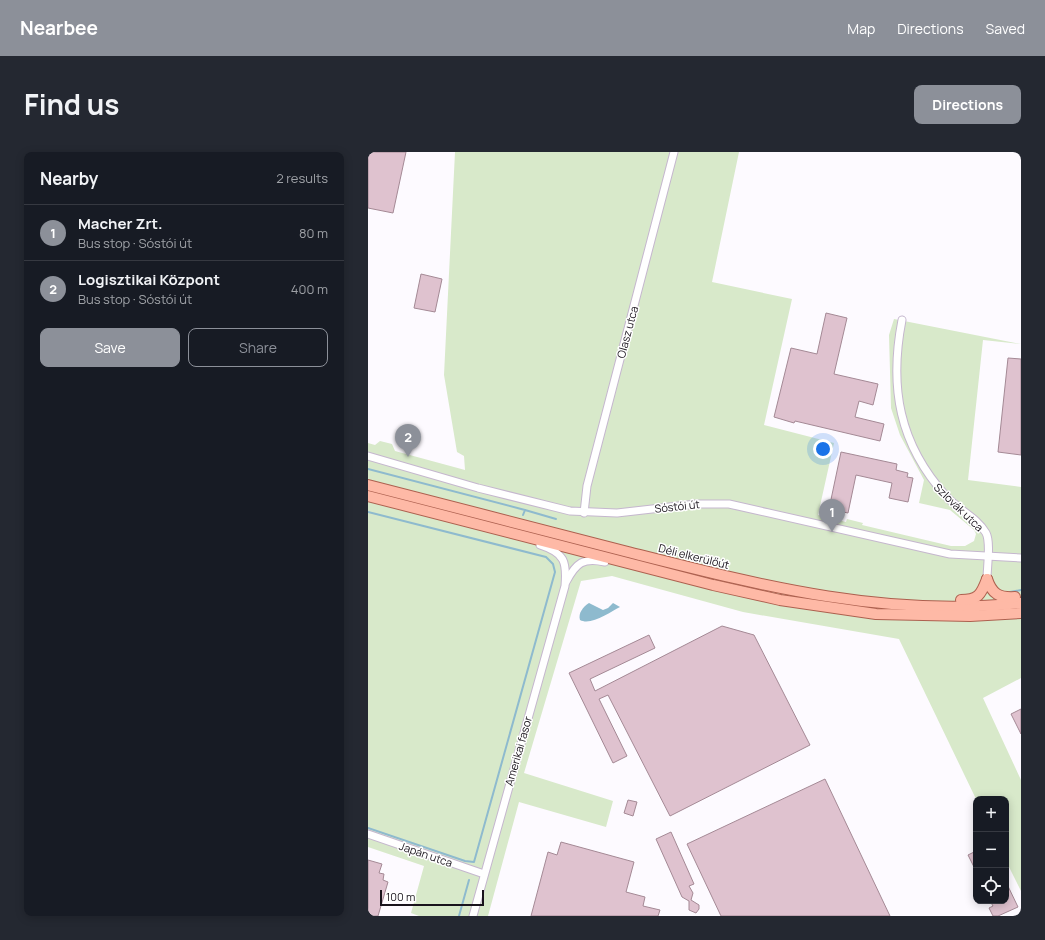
<!DOCTYPE html>
<html lang="en">
<head>
<meta charset="utf-8">
<style>
	body { margin:0; font-family:Manrope,sans-serif; background:#242831; color:#f1f3f6 }
	.controls { position:absolute; right:12px; bottom:12px; display:grid; overflow:hidden; border-radius:8px; box-shadow:0 2px 10px #0003 }
	.controls button { width:36px; height:36px; display:grid; place-items:center; padding:0; border:0; border-bottom:1px solid #363941; background:#171b24; color:#f1f3f6; font:20px sans-serif }
	.scale { position:absolute; left:12px; bottom:10px; width:104px; box-sizing:border-box; padding-left:4px; border:2px solid #19131c; border-top:0; font-size:11px; line-height:14px; white-space:nowrap; color:#19131c; -webkit-text-stroke:3px #fff; paint-order:stroke }
	.you { position:absolute; left:455px; top:297px; width:14px; height:14px; margin:-10px; border:3px solid #fff; border-radius:50%; background:#1a73e8; box-shadow:0 0 0 6px #1a73e833 }
	.badge { display:grid; place-items:center; width:26px; height:26px; border-radius:50%; background:#8c9099; color:#fff; font-size:13px; font-weight:700 }
	.pin { position:absolute; translate:-50% -33px; filter:drop-shadow(0 1px 2px #0008) }
	.pin::after { content:''; position:absolute; top:21px; width:14px; height:12px; background:inherit; clip-path:polygon(0 0,100% 0,50% 100%) }
	.list { margin:0; padding:0; list-style:none }
	h2 { display:flex; justify-content:space-between; align-items:center; height:52px; margin:0; padding:0 16px; font-size:17px }
	h2 small { font-size:13px; font-weight:400; color:#9ea1a6 }
	.list li { display:grid; grid-template-columns:26px 1fr auto; gap:12px; align-items:center; box-sizing:border-box; height:56px; padding:0 16px; border-top:1px solid #363941 }
	.list b { display:block; font-size:15px; white-space:nowrap }
	.list p { margin:0; font-size:13px; white-space:nowrap; color:#9ea1a6 }
	.list em { font-size:13px; font-style:normal; color:#9ea1a6 }
	.actions { display:flex; gap:8px; padding:12px 16px }
	.actions a { flex:1; padding:9px 0; border:1px solid #8c9099; border-radius:8px; text-align:center; font-size:14px; color:#8c9099 }
	.actions .main { background:#8c9099; color:#fff }
	.icon { flex:none; width:22px; height:22px; fill:none; stroke:currentColor; stroke-width:2; stroke-linecap:round; stroke-linejoin:round }
	.map { position:relative; flex:none; width:653px; height:764px; overflow:hidden; border-radius:8px }
	header { display:flex; align-items:center; gap:24px; box-sizing:border-box; height:56px; padding:0 20px; background:#8c9099; color:#fff }
	header strong { font-size:19px }
	nav { display:flex; gap:22px; margin-inline-start:auto; font-size:14px }
	.intro { display:flex; align-items:center; justify-content:space-between; box-sizing:border-box; height:96px; padding:0 24px }
	h1 { margin:0; font-size:28px }
	.button { padding:10px 18px; border-radius:8px; background:#8c9099; color:#fff; font-size:14px; font-weight:700 }
	main { display:flex; gap:24px; padding:0 24px }
	aside { flex:1; background:#171b24; border-radius:8px; box-shadow:0 2px 10px #0003 }
	.map>svg:first-child { display:block }
</style>
</head>
<body>
<header>
<strong>Nearbee</strong>
<nav><a>Map</a><a>Directions</a><a>Saved</a></nav>
</header>
<div class="intro"><h1>Find us</h1><a class="button">Directions</a></div>
<main>
<aside>
<h2>Nearby<small>2 results</small></h2>
<ul class="list">
<li><span class="badge">1</span><div><b>Macher Zrt.</b><p>Bus stop · Sóstói út</p></div><em>80 m</em></li>
<li><span class="badge">2</span><div><b>Logisztikai Központ</b><p>Bus stop · Sóstói út</p></div><em>400 m</em></li>
</ul>
<div class="actions"><a class="main">Save</a><a>Share</a></div>
</aside>
<div class="map">
<svg width="653" height="764" viewBox="0 0 653 764">
	<rect width="100%" height="100%" fill="#fdfaff"/>
	<polygon fill="#d8e9ca" points="87,0 371,0 344,130 424,147 396,273 466,291 450,363 478,370 479,367 495,371 494,373 583,394 597,394 606,389 608,382 606,378 582,358 551,351 556,328 532,283 523,256 521,183 526,167 653,192 615,188 600,328 653,335 653,526 615,546 653,628 653,739 638,709 638,647 608,647 531,487 375,460 244,424 213,429 156,621 245,649 238,675 151,650 120,764 51,764 43,761 56,714 0,695 0,291 7,293 12,289 24,292 27,299 97,318 96,304 89,300 76,223"/>
	<path fill="#8ebace" d="M221,451L235,458L240,456L245,451L252,455C242,460 223,474 212,468C210,461 215,455 221,451Z"/>
	<g fill="none" stroke-linecap="round" stroke-linejoin="round">
		<g stroke="#8ebace" stroke-width="2">
			<polyline points="0,317 157,358 155,363"/>
			<polyline points="157,358 188,367"/>
			<polyline points="0,360 178,405 185,412 187,420 106,710 97,709 0,676"/>
			<polyline points="642,440 653,438"/>
			<polyline points="91,764 101,728"/>
		</g>
	</g>
	<g fill="#dfc2cf" stroke="#a48995">
		<polygon points="0,0 38,0 25,61 0,56"/>
		<polygon points="53,122 74,127 67,160 46,156"/>
		<polygon points="458,161 479,166 466,222 510,232 505,253 491,249 487,265 516,272 512,289 427,269 426,271 406,265 423,196 449,202"/>
		<polygon points="640,206 653,207 653,303 630,300"/>
		<polygon points="473,300 529,312 528,318 540,321 539,325 545,326 540,350 521,346 524,331 488,323 480,361 461,357"/>
		<polygon points="354,474 386,483 442,593 302,664 240,543 231,547 259,604 245,611 201,521 281,483 287,496 222,527 227,539"/>
		<polygon points="653,557 653,582 643,562"/>
		<polygon points="457,627 522,764 353,764 319,692"/>
		<polygon points="260,648 269,650 265,664 256,661"/>
		<polygon points="303,680 326,732 321,734 325,741 323,748 331,753 331,757 328,761 321,758 321,749 314,745 288,687"/>
		<polygon points="193,690 266,710 258,740 277,745 275,754 292,758 290,764 163,764 180,700 189,703"/>
		<polygon points="608,699 608,719 600,703"/>
		<polygon points="0,708 14,712 11,721 16,722 15,728 20,730 10,764 0,764"/>
		<polygon points="638,730 650,755 630,764 625,764 621,756 625,754 622,749 638,749"/>
	</g>
	<g fill="none" stroke-linecap="round" stroke-linejoin="round">
		<g stroke="#c5b7ce" stroke-width="9">
			<g id="street">
				<path d="M534,168C521,235 531,292 578,344C589,357 610,366 618,381C623,390 619,416 619,427"/>
				<polyline points="0,304 110,336 202,359 249,361 328,352 361,352 582,402 653,406"/>
				<polyline points="216,361 219,334 306,0"/>
				<path d="M198,430C208,411 215,405 237,410"/>
				<polyline points="0,682 116,722"/>
				<path d="M105,764L197,434C199,410 197,401 172,393"/>
			</g>
		</g>
		<g stroke="#ad604f" stroke-width="12">
			<g id="primary">
				<path d="M0,333C87,355 173,378 260,400C391,433 516,466 653,451"/>
				<polyline points="0,344 345,433 412,448 508,462 602,464 653,461"/>
				<path d="M619,427C624,442 631,446 647,445"/>
				<path d="M593,448C610,448 613,443 619,427"/>
			</g>
		</g>
		<use href="#street" stroke="#fff" stroke-width="7"/>
		<use href="#primary" stroke="#feb9a6" stroke-width="10"/>
	</g>
	<g text-anchor="middle" dominant-baseline="central" stroke-width="3" stroke-linejoin="round" paint-order="stroke">
		<g font-size="11" fill="#19131c" stroke="#fff">
			<text transform="translate(259 180) rotate(-75)">Olasz utca</text>
			<text transform="translate(309 354) rotate(-6)">Sóstói út</text>
			<text transform="translate(591 355) rotate(44)">Szlovák utca</text>
			<text transform="translate(326 404) rotate(14)">Déli elkerülőút</text>
			<text transform="translate(150 599) rotate(-74)">Amerikai fasor</text>
			<text transform="translate(58 702) rotate(19)">Japán utca</text>
		</g>
	</g>
</svg>
<div class="controls">
<button>+</button>
<button>−</button>
<button><svg class="icon" aria-label="locate" viewBox="0 0 24 24"><circle cx="12" cy="12" r="6"/><path d="M12 2v4M12 18v4M2 12h4M18 12h4"/></svg></button>
</div>
<div class="scale">100 m</div>
<div class="you"></div>
<div class="pin badge" style="left:464px;top:380px">1</div>
<div class="pin badge" style="left:40px;top:305px">2</div>
</div>
</main>
</body>
</html>
